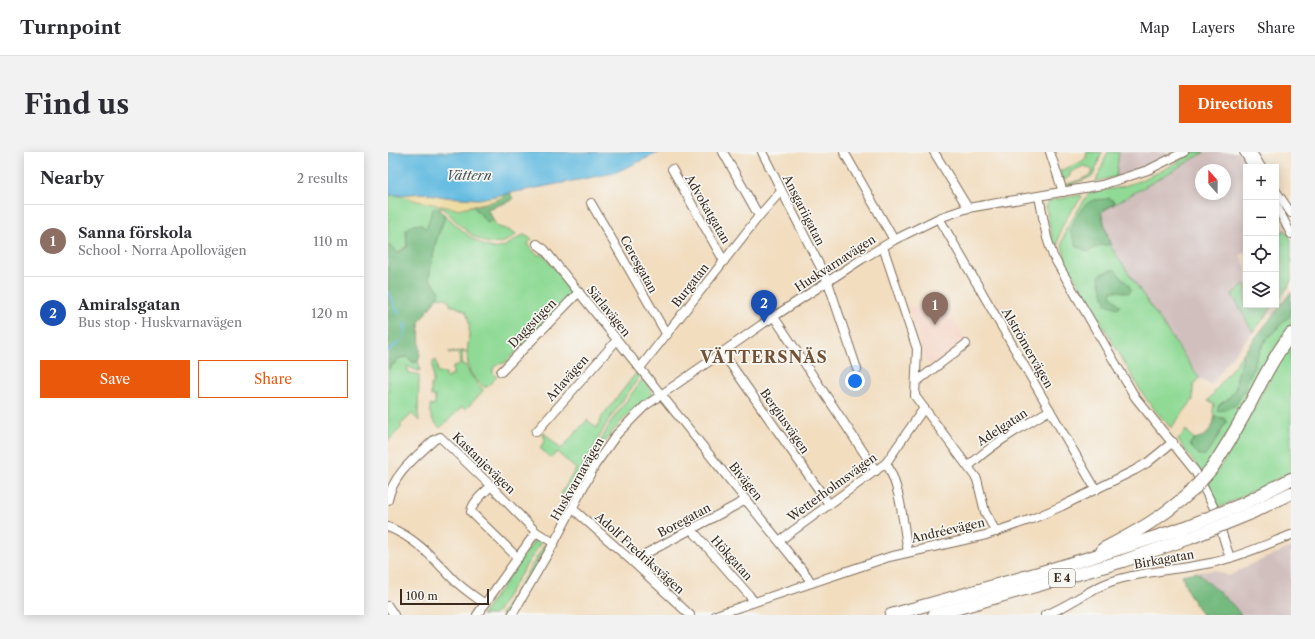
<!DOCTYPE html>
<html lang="en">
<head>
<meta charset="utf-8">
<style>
	body { margin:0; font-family:"Libre Caslon Text",serif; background:#f2f2f3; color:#2b2b33 }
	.controls { position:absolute; right:12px; top:12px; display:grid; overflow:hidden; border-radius:0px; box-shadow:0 2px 10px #0003 }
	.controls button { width:36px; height:36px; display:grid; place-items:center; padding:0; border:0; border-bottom:1px solid #e1e1e2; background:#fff; color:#2b2b33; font:20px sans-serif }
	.compass { position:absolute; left:807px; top:12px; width:36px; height:36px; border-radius:50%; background:#fff; box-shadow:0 2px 10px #0003; rotate:339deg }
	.scale { position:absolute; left:12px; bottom:10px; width:89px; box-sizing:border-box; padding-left:4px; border:2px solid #3b2a1e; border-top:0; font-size:11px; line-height:14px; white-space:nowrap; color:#3b2a1e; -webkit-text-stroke:3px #f6f6f2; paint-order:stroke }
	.you { position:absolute; left:467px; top:229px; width:14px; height:14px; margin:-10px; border:3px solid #fff; border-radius:50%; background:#1a73e8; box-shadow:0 0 0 6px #1a73e833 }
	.badge { display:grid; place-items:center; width:26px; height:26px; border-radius:50%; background:#ea580c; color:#fff; font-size:13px; font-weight:700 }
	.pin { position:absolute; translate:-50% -33px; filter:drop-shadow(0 1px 2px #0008) }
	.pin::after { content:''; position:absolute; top:21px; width:14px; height:12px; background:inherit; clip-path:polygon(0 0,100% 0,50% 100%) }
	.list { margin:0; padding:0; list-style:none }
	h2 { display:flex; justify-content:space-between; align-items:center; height:52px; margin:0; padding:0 16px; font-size:17px }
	h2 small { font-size:13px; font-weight:400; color:#7c7c81 }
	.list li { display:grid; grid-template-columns:26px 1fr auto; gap:12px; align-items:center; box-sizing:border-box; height:72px; padding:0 16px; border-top:1px solid #e1e1e2 }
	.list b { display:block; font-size:15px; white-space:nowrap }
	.list p { margin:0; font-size:13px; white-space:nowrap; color:#7c7c81 }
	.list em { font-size:13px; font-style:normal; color:#7c7c81 }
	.actions { display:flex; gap:8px; padding:12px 16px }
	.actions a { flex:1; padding:9px 0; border:1px solid #ea580c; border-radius:0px; text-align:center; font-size:14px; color:#ea580c }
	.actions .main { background:#ea580c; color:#fff }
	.icon { flex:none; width:22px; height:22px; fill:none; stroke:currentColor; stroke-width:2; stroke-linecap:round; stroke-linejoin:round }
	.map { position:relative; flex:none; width:903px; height:463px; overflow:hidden; border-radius:0px }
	header { display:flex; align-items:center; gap:24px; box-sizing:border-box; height:56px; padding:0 20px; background:#fff; border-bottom:1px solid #e1e1e2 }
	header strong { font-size:19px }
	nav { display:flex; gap:22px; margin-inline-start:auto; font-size:14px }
	.intro { display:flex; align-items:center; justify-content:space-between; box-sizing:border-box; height:96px; padding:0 24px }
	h1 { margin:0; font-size:28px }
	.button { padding:10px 18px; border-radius:0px; background:#ea580c; color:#fff; font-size:14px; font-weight:700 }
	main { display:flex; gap:24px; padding:0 24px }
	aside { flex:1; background:#fff; border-radius:0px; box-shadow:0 2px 10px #0003 }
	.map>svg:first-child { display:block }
</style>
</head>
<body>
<header>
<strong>Turnpoint</strong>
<nav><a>Map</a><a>Layers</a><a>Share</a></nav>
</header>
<div class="intro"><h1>Find us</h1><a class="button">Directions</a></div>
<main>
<aside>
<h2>Nearby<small>2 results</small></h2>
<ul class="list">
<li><span class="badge" style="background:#8d6e63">1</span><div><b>Sanna förskola</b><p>School · Norra Apollovägen</p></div><em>110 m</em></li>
<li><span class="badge" style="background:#1a4fb4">2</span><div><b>Amiralsgatan</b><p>Bus stop · Huskvarnavägen</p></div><em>120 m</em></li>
</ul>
<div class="actions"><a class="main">Save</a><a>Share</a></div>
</aside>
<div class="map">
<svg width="903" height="463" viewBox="0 0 903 463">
	<rect width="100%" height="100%" fill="#f6f6f2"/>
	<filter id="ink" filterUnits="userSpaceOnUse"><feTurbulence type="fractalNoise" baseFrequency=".025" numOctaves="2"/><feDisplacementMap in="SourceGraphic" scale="8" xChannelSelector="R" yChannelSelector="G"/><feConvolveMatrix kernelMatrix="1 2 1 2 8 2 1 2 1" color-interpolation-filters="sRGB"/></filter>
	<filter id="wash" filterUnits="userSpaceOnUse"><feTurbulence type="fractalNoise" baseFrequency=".012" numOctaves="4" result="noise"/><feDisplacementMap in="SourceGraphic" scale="16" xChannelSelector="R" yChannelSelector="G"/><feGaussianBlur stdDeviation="0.9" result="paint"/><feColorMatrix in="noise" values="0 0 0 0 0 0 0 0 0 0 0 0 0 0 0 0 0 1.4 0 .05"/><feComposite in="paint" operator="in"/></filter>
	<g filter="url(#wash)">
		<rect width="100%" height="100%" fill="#f2ddbf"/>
		<polygon fill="#f6d2c3" points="553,146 578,189 546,214 539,211 520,156"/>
		<g fill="#d1bfbd" fill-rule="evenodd">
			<polygon points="731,0 787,0 755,16 728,25"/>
			<path d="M817,0H851L861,15H858V99L852,103L858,115V132L844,142L865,180L845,203L823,233L811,226L723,95L713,59ZM813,18H837V42H813Z"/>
			<polygon points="888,63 898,78 888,83"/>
			<polygon points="903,395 903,463 851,463 850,459 809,420 826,418 841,424 864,412"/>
		</g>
		<g fill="#90da96" stroke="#66825a">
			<path d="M699,0H714L705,24L680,34L677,33C686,29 698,28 705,20L702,16L696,14L682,20V24L675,29L672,19L693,10L698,6Z"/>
			<polygon points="720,0 731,0 728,25 708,29"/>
			<path d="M806,0H817L713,60L723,95L811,226L805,235V248L783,276L761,251L751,236L678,110L674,92L678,77L701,41C710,38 720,38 729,36C756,29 783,15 806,0Z"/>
			<path d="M0,43C28,43 56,61 85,54L100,71L105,67L108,74L126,80L128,82C125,86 122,87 118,89C94,100 71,72 56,57L51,56L38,77L10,101L0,91Z"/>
			<path d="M693,43L694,45C679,65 666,79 671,106L664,87L658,55L660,50L664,48Z"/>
			<path d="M55,61C67,72 93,99 111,96C120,94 127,87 136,83L144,87L140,91L142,95L148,102L156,104L181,134L182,145L117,211L110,212L105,216V221L109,225L99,235H96C91,230 84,225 82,219C74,200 87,179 78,160L67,154H63L59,146L48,145L52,140L41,126L48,89L57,65Z"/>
			<polygon points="898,78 903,88 903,128 900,135 888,151 888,83"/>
			<polygon points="858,132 858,153 886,153 865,180 844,142"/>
			<polygon points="903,162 903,172 882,204 842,278 814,321 790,288 798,278 806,287 802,291 826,291 838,270 837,267 827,264 825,260 826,252 820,249 854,203 855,205 849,225 848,236 841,246 831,253 848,253 857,236 869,205 877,189"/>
			<polygon points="903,190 903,320 831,356 820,331 843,299 894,203"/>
			<path d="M78,199V200H74V213H78L81,221L95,238L94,240L78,257L74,255L52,276C43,266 42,267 42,253H47V244H43V232L45,231V210L48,208L50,221H58V226H61L62,223H65V214L72,213L71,201H61V200Z"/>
			<polygon points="19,205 26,211 30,209 32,218 30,219 19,214 21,221 28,222 31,224 30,260 31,269 24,262 12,273 14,275 0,289 0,218 11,206"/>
			<polygon points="249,220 252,224 221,267 180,343 178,345 176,345 173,342 188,317 169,300 163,306 152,296 157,288 154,279 173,297 199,268 209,276 215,263"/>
			<path d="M254,228L257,229L264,239V243C256,249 249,254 242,260C216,286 200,317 183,348L181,349L224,268Z"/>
			<polygon points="151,387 153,390 107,463 94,463 147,388"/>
			<polygon points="157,392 157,396 122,458 118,463 113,463"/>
		</g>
		<g fill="#74ba7f" stroke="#58724e">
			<polygon points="122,41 125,47 123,49 99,57 105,67 100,71 85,54 106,49 114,45 116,42"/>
			<path d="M722,46L727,51L713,60L722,93H713L700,100L689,94L682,79C686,69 694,51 706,48C711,47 717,48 722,46Z"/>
			<polygon points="51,56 57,65 48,89 41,126 52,140 43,154 31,170 32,200 31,208 26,211 19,205 11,206 0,218 0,91 10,101 19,95 18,78 24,73 33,72 38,77 45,57"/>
			<path d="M726,117L741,133L743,139L740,141L731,139H724L723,143L732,154L730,156L718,152C716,142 712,134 711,125L713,122Z"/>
			<polygon points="903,140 903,162 877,189 869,205 857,236 848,253 837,258 829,259 831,253 841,246 848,236 849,225 855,205 854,203"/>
			<path d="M827,264L837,267L838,270L826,291L818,303H811L804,296L802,292L806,287C820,284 824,279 827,264Z"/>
			<polygon points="809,420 845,453 853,463 814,463 800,440 794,423"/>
		</g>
		<polygon fill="#eeda9e" stroke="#94825e" points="22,41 35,41 58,45 91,47 116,42 115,45 106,49 69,57 29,49 11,43"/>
		<polygon fill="#64bbe1" stroke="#507280" points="0,0 272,0 226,21 91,47 58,45 35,41 11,43 0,43"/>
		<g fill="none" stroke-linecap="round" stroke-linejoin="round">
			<g stroke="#64bbe1" stroke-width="2">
				<polyline points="0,140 11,162"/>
				<polyline points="16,186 18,177 16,171"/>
				<polyline points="0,199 12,190"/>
			</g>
		</g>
	</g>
	<g filter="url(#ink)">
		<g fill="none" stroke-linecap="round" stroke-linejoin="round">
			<g stroke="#7b6956" stroke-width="10">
				<g id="minor">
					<polyline points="335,0 371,64"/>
					<polyline points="374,0 440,130 469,217"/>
					<polyline points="456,0 506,88"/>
					<polyline points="546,0 580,56"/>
					<polyline points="662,0 675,40"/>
					<polyline points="856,0 865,15"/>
					<polyline points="864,0 873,15"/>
					<polyline points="284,17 336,109"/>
					<polyline points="888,39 903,61"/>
					<polyline points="651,44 659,86 665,104 747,245 807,319 825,354 842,406"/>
					<polyline points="203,51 279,183"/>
					<polyline points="888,53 903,82"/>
					<polyline points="551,66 708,338"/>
					<polyline points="149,92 156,97 419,424 423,431"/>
					<polyline points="495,95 529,197 527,244 589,327 597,360 608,380"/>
					<polyline points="386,165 488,319"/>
					<polyline points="334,200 441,352"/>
					<polyline points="252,216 371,64 393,39"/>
					<polyline points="113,220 191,140"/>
					<polyline points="528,230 578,192"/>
					<polyline points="148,280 229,188"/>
					<path d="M498,311C513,335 515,372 520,400"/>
					<path d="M581,314C605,291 634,275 662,258"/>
					<path d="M103,334C96,341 84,350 83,360L130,406"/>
					<path d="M0,348C5,322 28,305 46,288L52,285L103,334L148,380L166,391"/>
					<polyline points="185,357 244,409 302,463"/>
					<path d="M0,375C28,386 45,406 65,427C75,437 86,444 97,452"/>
					<polyline points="304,378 361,443 366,450"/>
					<polyline points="391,389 498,311 536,256"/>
					<polyline points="244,409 358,348"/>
					<polyline points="0,454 6,463"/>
					<polyline points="89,463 148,380"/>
					<polyline points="124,463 166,391 207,313 229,282 257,254 329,204 376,171 474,107 506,88 551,66 580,56 714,33 760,18 796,0"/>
					<polyline points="328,463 501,405 598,383 644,367 674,354 747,318 759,311 785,290"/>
					<path d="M657,463C680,455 699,438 722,430C754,419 789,418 823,411C851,405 877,393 903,383"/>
				</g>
			</g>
			<g stroke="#7b6956" stroke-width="14">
				<g id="highway">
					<path d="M824,316C835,299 846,281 856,263C871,235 884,207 903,182"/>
					<polyline points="857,351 903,327"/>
					<polyline points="861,362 903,341"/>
					<path d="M715,397C749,380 776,364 805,338"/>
					<path d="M503,463C602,435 700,408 798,375"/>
					<polyline points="546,463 735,409 802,386"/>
				</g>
			</g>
			<use href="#minor" stroke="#fff" stroke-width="8"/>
			<use href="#highway" stroke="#fff" stroke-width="12"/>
			<g stroke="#7b6956" stroke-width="14" stroke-linecap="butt">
				<g id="highway-bridge">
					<polyline points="805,338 824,316"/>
					<polyline points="798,375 857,351"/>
					<polyline points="802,386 861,362"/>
				</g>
			</g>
			<use href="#highway-bridge" stroke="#fff" stroke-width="12"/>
		</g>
	</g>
	<g text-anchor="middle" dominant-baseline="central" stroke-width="3.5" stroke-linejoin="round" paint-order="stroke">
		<rect fill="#f6f6f2" stroke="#73675e" stroke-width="1" x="661" y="417" width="26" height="18" rx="3"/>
		<g font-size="11" font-weight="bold" fill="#3b2a1e">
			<text x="674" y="426">E 4</text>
		</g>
		<g font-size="12" fill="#3b2a1e" stroke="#f6f6f2">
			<text transform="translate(320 57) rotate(60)">Advokatgatan</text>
			<text transform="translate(416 58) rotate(63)">Ansgariigatan</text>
			<text transform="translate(447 111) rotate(-33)">Huskvarnavägen</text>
			<text transform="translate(251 112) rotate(61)">Ceresgatan</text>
			<text transform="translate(302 133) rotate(-52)">Burgatan</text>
			<text transform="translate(221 159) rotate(51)">Särlavägen</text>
			<text transform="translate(144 171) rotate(-46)">Daggstigen</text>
			<text transform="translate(640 196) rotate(60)">Alströmervägen</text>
			<text transform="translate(179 226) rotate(-48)">Arlavägen</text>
			<text transform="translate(397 269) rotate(55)">Bergiusvägen</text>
			<text transform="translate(614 275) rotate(-33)">Adelgatan</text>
			<text transform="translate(96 311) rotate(44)">Kastanjevägen</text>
			<text transform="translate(189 327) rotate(-60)">Huskvarnavägen</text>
			<text transform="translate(358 329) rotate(51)">Bivägen</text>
			<text transform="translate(444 335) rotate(-36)">Wetterholmsvägen</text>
			<text transform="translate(296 368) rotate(-28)">Boregatan</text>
			<text transform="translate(560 378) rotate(-13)">Andréevägen</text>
			<text transform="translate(252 401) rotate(42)">Adolf Fredriksvägen</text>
			<text transform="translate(344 406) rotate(48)">Hökgatan</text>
			<text transform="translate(776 407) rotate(-10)">Birkagatan</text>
		</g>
		<g font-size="13" font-style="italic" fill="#475658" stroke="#f6f6f2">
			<text x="81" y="23">Vättern</text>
		</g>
		<g font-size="16" font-weight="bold" letter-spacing="1" fill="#725135" stroke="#f6f6f2">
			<text x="376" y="205">VÄTTERSNÄS</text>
		</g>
	</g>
</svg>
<div class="controls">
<button>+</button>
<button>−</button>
<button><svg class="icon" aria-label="locate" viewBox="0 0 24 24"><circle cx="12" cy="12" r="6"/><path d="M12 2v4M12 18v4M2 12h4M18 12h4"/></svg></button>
<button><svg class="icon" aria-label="layers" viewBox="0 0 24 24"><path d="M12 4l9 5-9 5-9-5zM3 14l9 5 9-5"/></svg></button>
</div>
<svg class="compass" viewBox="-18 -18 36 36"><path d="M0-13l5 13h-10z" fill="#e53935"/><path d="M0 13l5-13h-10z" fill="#7c7c81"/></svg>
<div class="scale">100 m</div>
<div class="you"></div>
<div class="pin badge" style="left:547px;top:173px;background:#8d6e63">1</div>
<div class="pin badge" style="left:376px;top:171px;background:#1a4fb4">2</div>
</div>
</main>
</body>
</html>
